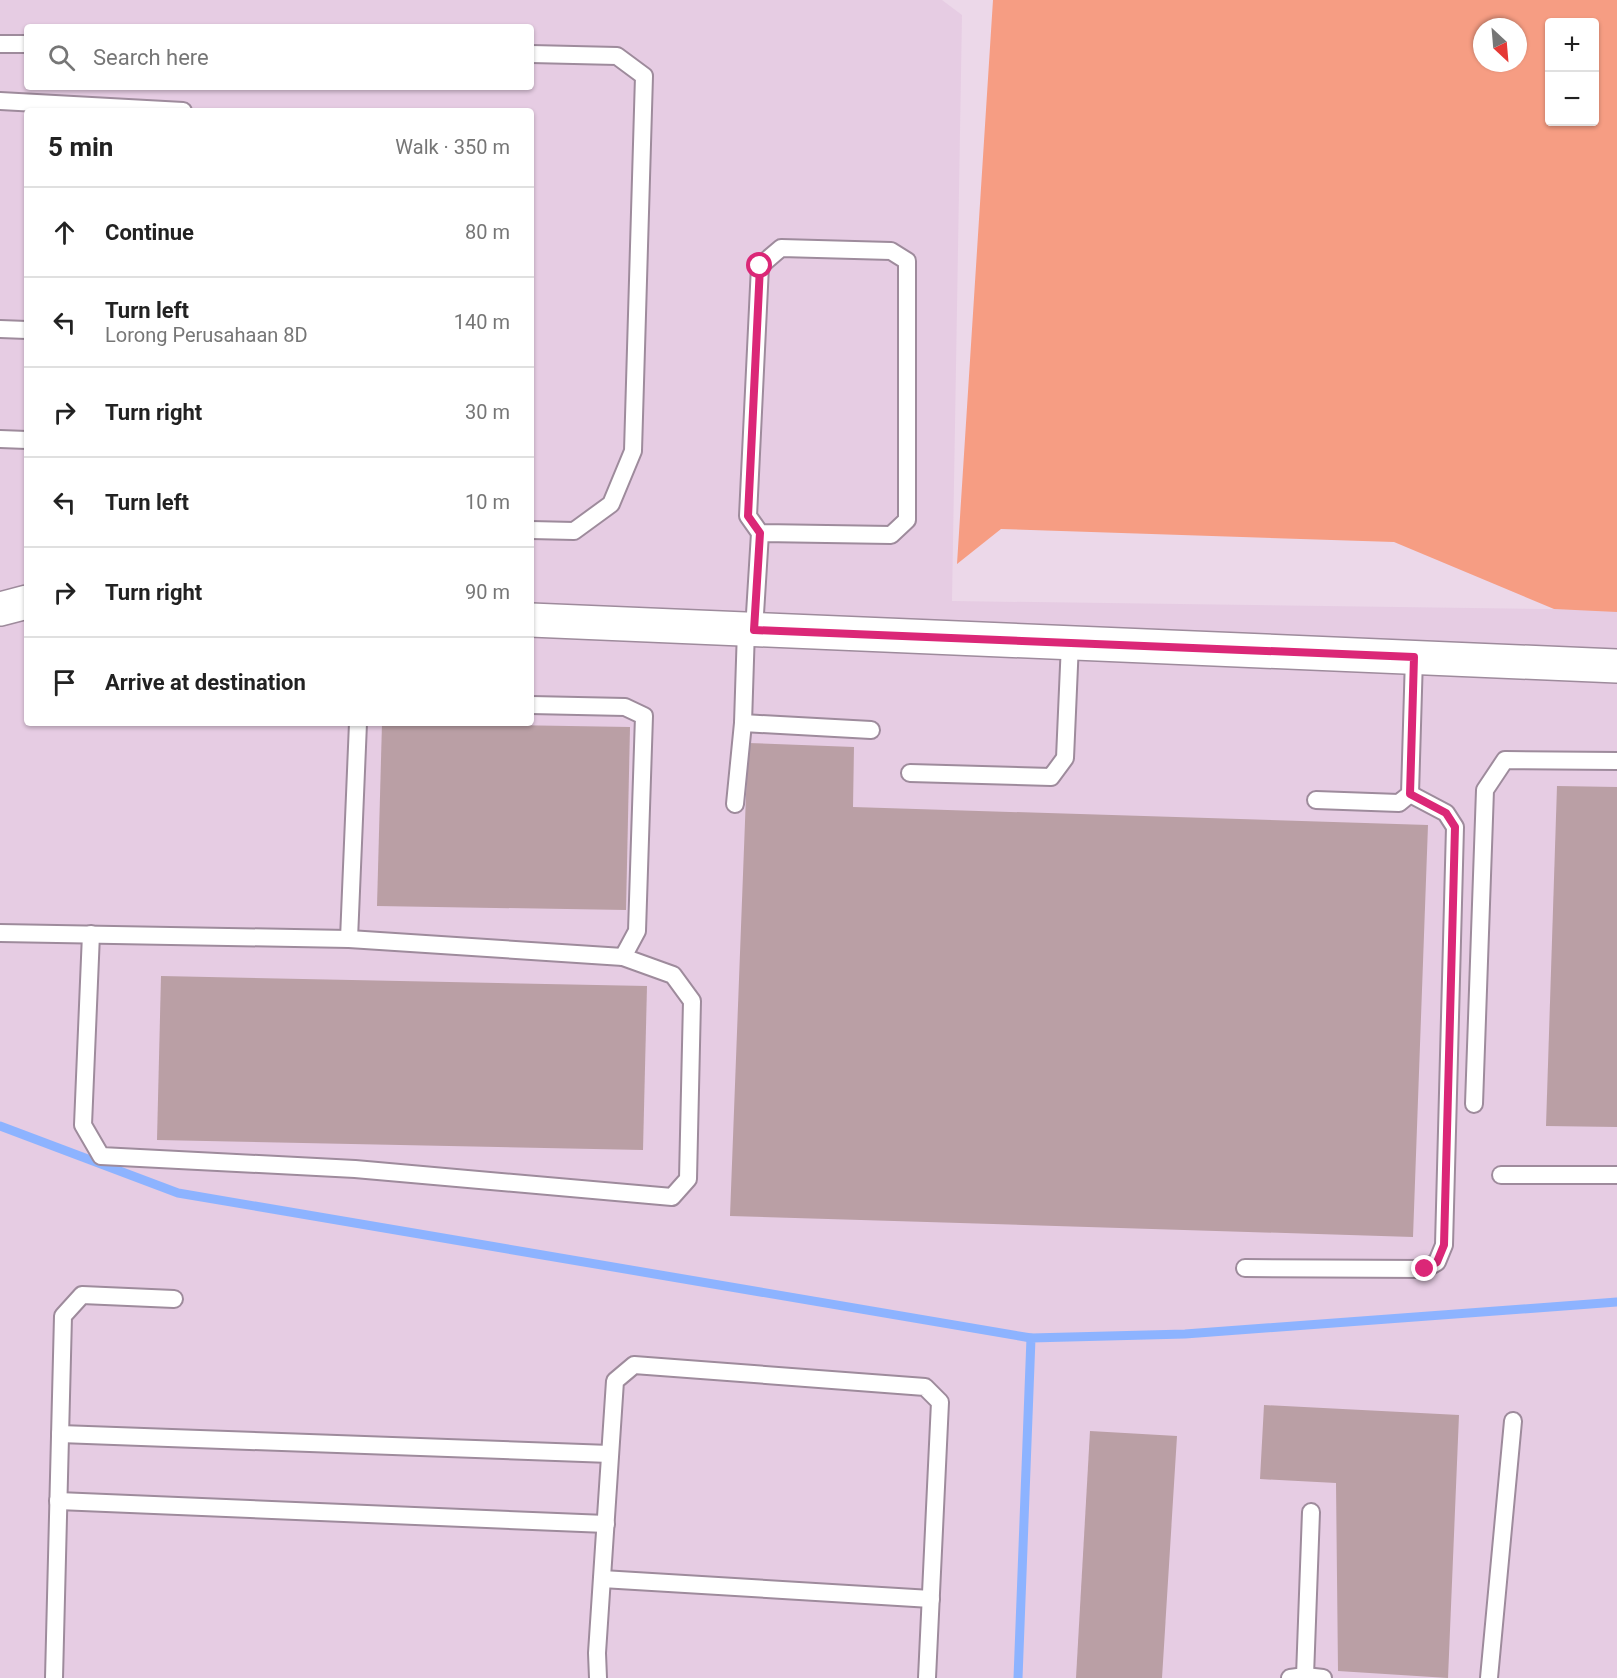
<!DOCTYPE html>
<html lang="en">
<head>
<meta charset="utf-8">
<style>
	body { margin:0; font-family:Roboto,sans-serif; background:#f2f2f2; color:#222 }
	.controls { position:absolute; right:18px; top:18px; display:grid; overflow:hidden; border-radius:6px; box-shadow:0 2px 4px #0004 }
	.controls button { width:54px; height:54px; display:grid; place-items:center; padding:0; border:0; border-bottom:2px solid #e0e0e0; background:#fff; color:#222; font:30px sans-serif }
	.compass { position:absolute; left:1473px; top:18px; width:54px; height:54px; border-radius:50%; background:#fff; box-shadow:0 2px 4px #0004; rotate:154deg }
	.stop { position:absolute; width:18px; height:18px; margin:-14px; border:4px solid #db2777; border-radius:50%; background:#fff }
	.stop.end { background:#db2777; border-color:#fff; box-shadow:0 2px 6px #0008 }
	.list { margin:0; padding:0; list-style:none }
	h2 { display:flex; justify-content:space-between; align-items:center; height:78px; margin:0; padding:0 24px; font-size:26px }
	h2 small { font-size:20px; font-weight:400; color:#767676 }
	.list li { display:grid; grid-template-columns:39px 1fr auto; gap:18px; align-items:center; box-sizing:border-box; height:90px; padding:0 24px; border-top:2px solid #e0e0e0 }
	.list b { display:block; font-size:22px; white-space:nowrap }
	.list p { margin:0; font-size:20px; white-space:nowrap; color:#767676 }
	.list em { font-size:20px; font-style:normal; color:#767676 }
	.icon { flex:none; width:33px; height:33px; fill:none; stroke:currentColor; stroke-width:2; stroke-linecap:round; stroke-linejoin:round }
	.map { position:relative; flex:none; width:1617px; height:1678px; overflow:hidden }
	.search { position:absolute; background:#fff; box-shadow:0 2px 4px #0004; left:24px; top:24px; width:510px; height:66px; display:flex; align-items:center; gap:15px; box-sizing:border-box; padding:0 21px; border-radius:6px; color:#767676; font-size:22px }
	.panel { position:absolute; background:#fff; box-shadow:0 2px 4px #0004; left:24px; top:108px; width:510px; height:618px; border-radius:6px }
	.map>svg:first-child { display:block }
</style>
</head>
<body>
<div class="map">
<svg width="1617" height="1678" viewBox="0 0 1617 1678">
	<rect width="100%" height="100%" fill="#ecd8e9"/>
	<path fill="#e6cce3" fill-rule="evenodd" d="M0,0H942L962,15L952,601L1617,610V1678H0ZM27,27H531V87H27ZM27,111H531V723H27Z"/>
	<path fill="#f69d83" fill-rule="evenodd" d="M993,0H1617V612L1554,609L1394,542L1001,529L957,564ZM1550,22H1594V122H1550ZM1482,27H1518V63H1482Z"/>
	<g fill="none" stroke-linecap="round" stroke-linejoin="round">
		<g stroke="#8db3ff" stroke-width="9">
			<polyline points="0,1126 178,1193 1031,1338"/>
			<polyline points="1018,1678 1031,1338 1185,1334 1617,1302"/>
		</g>
	</g>
	<g fill="#ba9fa5">
		<polygon points="382,723 630,727 626,910 377,906"/>
		<polygon points="748,743 854,747 853,807 1428,825 1413,1237 730,1216"/>
		<polygon points="1557,786 1617,787 1617,1127 1546,1126"/>
		<polygon points="161,976 647,986 643,1150 157,1140"/>
		<polygon points="1264,1405 1459,1415 1448,1678 1338,1671 1336,1483 1260,1479"/>
		<polygon points="1090,1431 1177,1436 1162,1678 1076,1678"/>
	</g>
	<g fill="none" stroke-linecap="round" stroke-linejoin="round">
		<g stroke="#9e8b9c" stroke-width="20">
			<g id="service">
				<polyline points="0,44 27,44"/>
				<polyline points="531,54 617,56 644,76 633,451 611,504 574,531 531,530"/>
				<polyline points="0,101 183,111"/>
				<polyline points="0,329 27,330"/>
				<polyline points="0,439 27,440"/>
				<polyline points="754,630 760,533 748,516 760,266 781,248 891,251 907,261 907,520 891,535 760,533"/>
				<polyline points="743,723 871,730"/>
				<polyline points="910,773 1051,777 1065,758 1070,643"/>
				<polyline points="1316,800 1399,803 1410,794 1414,657"/>
				<polyline points="735,804 743,723 746,629"/>
				<polyline points="0,933 349,939 623,957 637,931 644,716 625,707 531,705"/>
				<polyline points="91,934 83,1125 101,1156 355,1169 672,1197 688,1179 692,1001 673,975 623,957"/>
				<polyline points="349,939 358,723"/>
				<polyline points="1474,1104 1485,790 1505,760 1617,761"/>
				<polyline points="1501,1175 1617,1175"/>
				<polyline points="1245,1268 1425,1269 1437,1262 1444,1245 1455,827 1446,813 1410,794"/>
				<polyline points="60,1434 610,1454"/>
				<polyline points="58,1501 606,1524"/>
				<polyline points="602,1579 931,1599"/>
				<polyline points="1305,1676 1311,1512"/>
				<polyline points="54,1678 63,1316 82,1295 174,1299"/>
				<polyline points="598,1678 597,1653 615,1381 634,1365 925,1387 940,1402 927,1678"/>
				<polyline points="1290,1678 1305,1676 1323,1678"/>
				<polyline points="1489,1678 1513,1421"/>
			</g>
		</g>
		<g stroke="#9e8b9c" stroke-width="36">
			<g id="minor">
				<polyline points="0,609 27,602"/>
				<polyline points="531,620 1617,666"/>
			</g>
		</g>
		<use href="#service" stroke="#fff" stroke-width="16"/>
		<use href="#minor" stroke="#fff" stroke-width="33"/>
	</g>
	<g fill="none" stroke-linecap="round" stroke-linejoin="round">
		<polyline stroke="#db2777" stroke-width="8" points="760,266 748,516 760,533 754,630 1414,657 1410,794 1446,813 1455,827 1444,1245 1437,1262 1425,1269"/>
	</g>
</svg>
<div class="controls">
<button>+</button>
<button>−</button>
</div>
<svg class="compass" viewBox="-18 -18 36 36"><path d="M0-13l5 13h-10z" fill="#e53935"/><path d="M0 13l5-13h-10z" fill="#767676"/></svg>
<div class="stop" style="left:760px;top:266px"></div>
<div class="stop end" style="left:1425px;top:1269px"></div>
<div class="search"><svg class="icon" aria-label="search" viewBox="0 0 24 24"><circle cx="10" cy="10" r="6"/><path d="M15 15l6 6"/></svg>Search here</div>
<section class="panel">
<h2>5 min<small>Walk · 350 m</small></h2>
<ul class="list">
<li><svg class="icon" aria-label="ahead" viewBox="0 0 24 24"><path d="M12 20V5M6 11l6-6 6 6"/></svg><div><b>Continue</b></div><em>80 m</em></li>
<li><svg class="icon" aria-label="left" viewBox="0 0 24 24"><path d="M17 20v-9H6M10 6l-5 5 5 5"/></svg><div><b>Turn left</b><p>Lorong Perusahaan 8D</p></div><em>140 m</em></li>
<li><svg class="icon" aria-label="right" viewBox="0 0 24 24"><path d="M7 20v-9h11M14 6l5 5-5 5"/></svg><div><b>Turn right</b></div><em>30 m</em></li>
<li><svg class="icon" aria-label="left" viewBox="0 0 24 24"><path d="M17 20v-9H6M10 6l-5 5 5 5"/></svg><div><b>Turn left</b></div><em>10 m</em></li>
<li><svg class="icon" aria-label="right" viewBox="0 0 24 24"><path d="M7 20v-9h11M14 6l5 5-5 5"/></svg><div><b>Turn right</b></div><em>90 m</em></li>
<li><svg class="icon" aria-label="arrive" viewBox="0 0 24 24"><path d="M6 21V4h12l-3 4 3 4H6"/></svg><div><b>Arrive at destination</b></div></li>
</ul>
</section>
</div>
</body>
</html>
